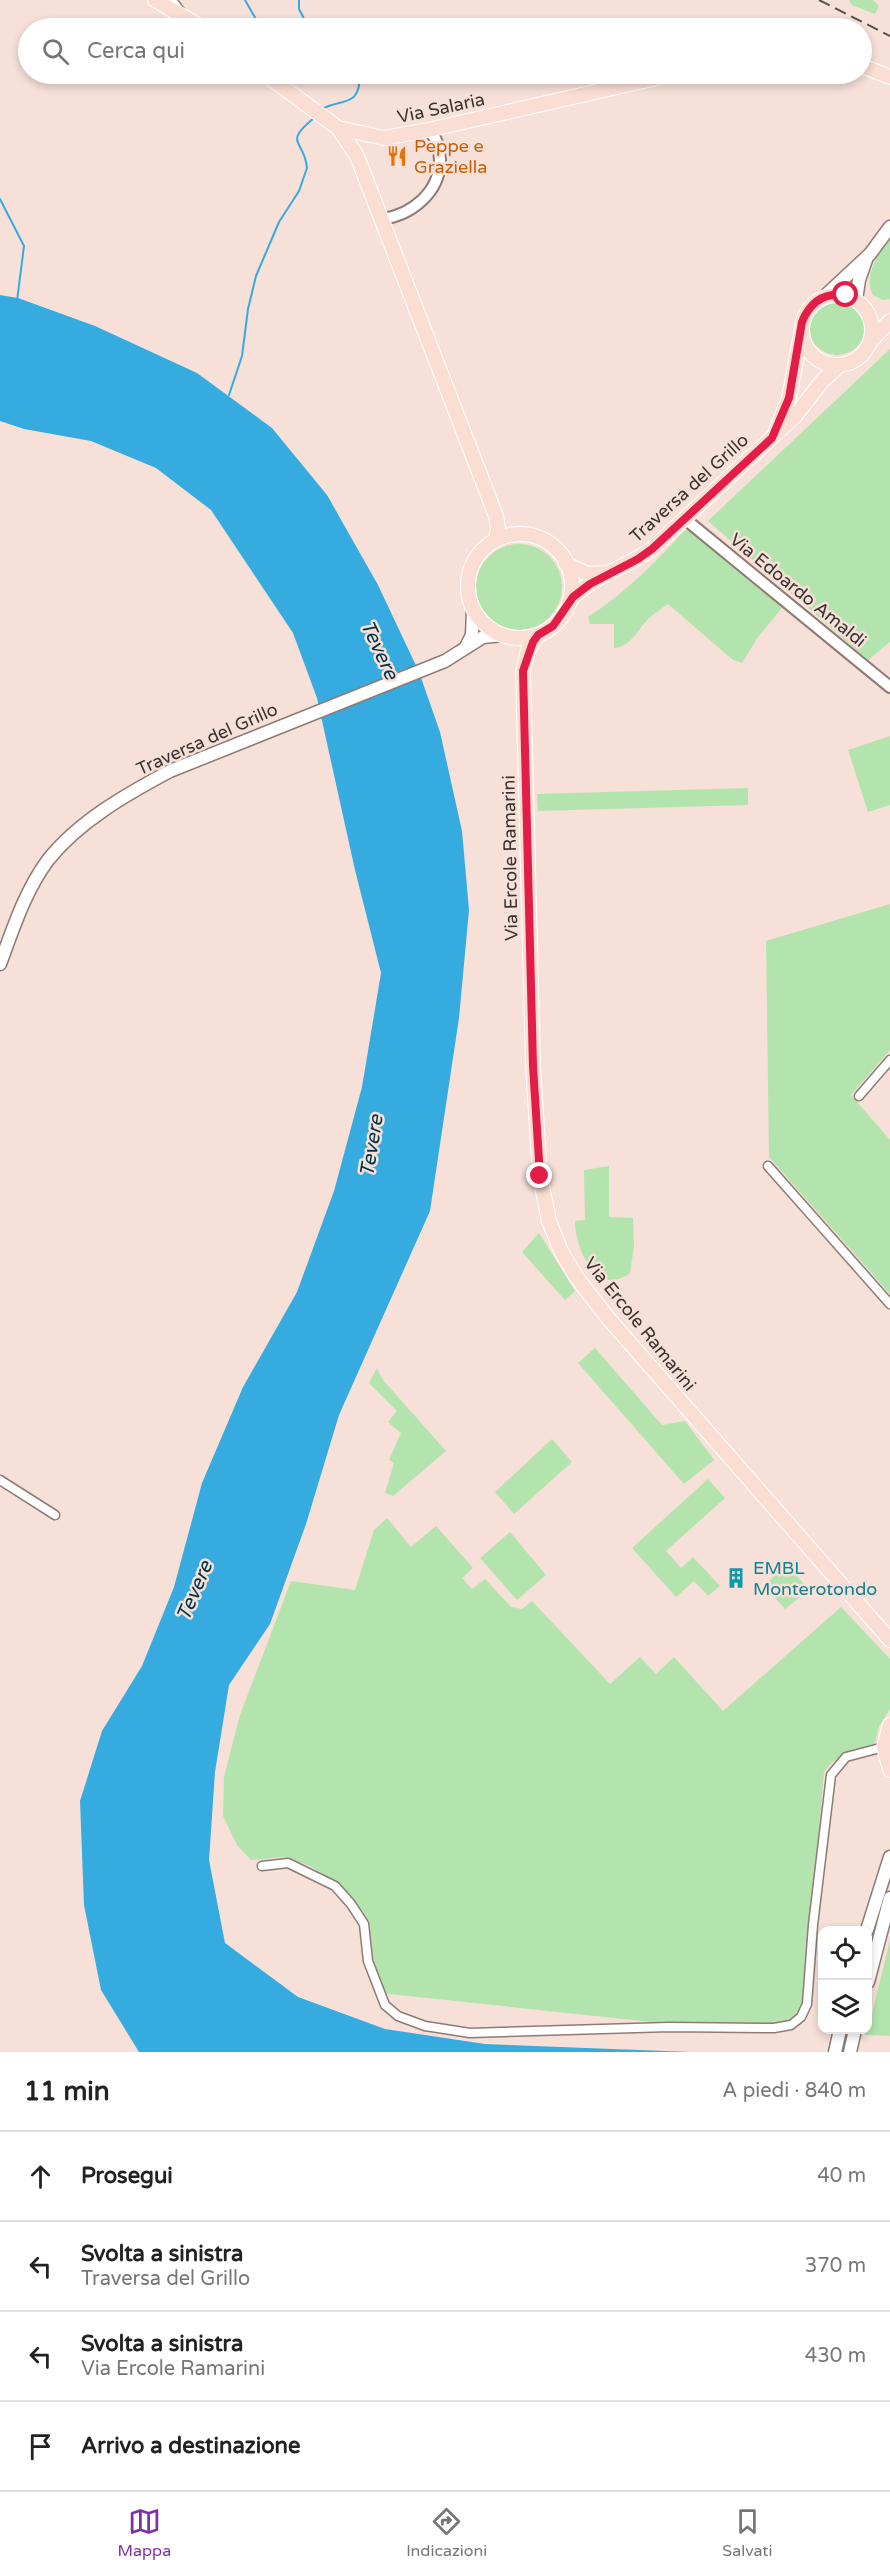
<!DOCTYPE html>
<html lang="it">
<head>
<meta charset="utf-8">
<style>
	body { margin:0; font-family:"Varela Round",sans-serif; background:#f2f2f2; color:#222 }
	.controls { position:absolute; right:18px; bottom:18px; display:grid; overflow:hidden; border-radius:12px; box-shadow:0 3px 9px #0003 }
	.controls button { width:54px; height:54px; display:grid; place-items:center; padding:0; border:0; border-bottom:2px solid #e0e0e0; background:#fff; color:#222; font:30px sans-serif }
	.stop { position:absolute; width:18px; height:18px; margin:-14px; border:4px solid #e11d48; border-radius:50%; background:#fff }
	.stop.end { background:#e11d48; border-color:#fff; box-shadow:0 2px 6px #0008 }
	.list { margin:0; padding:0; list-style:none }
	h2 { display:flex; justify-content:space-between; align-items:center; height:78px; margin:0; padding:0 24px; font-size:26px }
	h2 small { font-size:20px; font-weight:400; color:#767676 }
	.list li { display:grid; grid-template-columns:39px 1fr auto; gap:18px; align-items:center; box-sizing:border-box; height:90px; padding:0 24px; border-top:2px solid #e0e0e0 }
	.list b { display:block; font-size:22px; white-space:nowrap }
	.list p { margin:0; font-size:20px; white-space:nowrap; color:#767676 }
	.list em { font-size:20px; font-style:normal; color:#767676 }
	.icon { flex:none; width:33px; height:33px; fill:none; stroke:currentColor; stroke-width:2; stroke-linecap:round; stroke-linejoin:round }
	.map { position:relative; flex:none; width:890px; height:2052px; overflow:hidden }
	.search { position:absolute; background:#fff; box-shadow:0 3px 9px #0003; left:18px; right:18px; top:18px; height:66px; display:flex; align-items:center; gap:15px; box-sizing:border-box; padding:0 21px; border-radius:33px; color:#767676; font-size:22px }
	.sheet { height:438px; background:#fff }
	nav { display:flex; justify-content:space-around; align-items:center; box-sizing:border-box; height:84px; border-top:2px solid #e0e0e0; background:#fff; font-size:16px; color:#767676 }
	nav a { display:grid; justify-items:center; gap:3px }
	nav .on { color:#7c32a4 }
	.map>svg:first-child { display:block }
</style>
</head>
<body>
<div class="map">
<svg width="890" height="2052" viewBox="0 0 890 2052">
	<rect width="100%" height="100%" fill="#f6e0d8"/>
	<g fill="#b3e4ad">
		<polygon points="849,0 873,0 879,6 875,14 852,5"/>
		<path d="M890,238V299L883,300L873,295C863,275 878,254 890,238Z"/>
		<circle cx="837" cy="327" r="28"/>
		<polygon points="890,349 890,642 868,660 708,521"/>
		<path d="M690,530L782,608L758,637L742,663L733,660L668,604C662,608 655,613 649,618C638,629 631,647 614,648V624H590L588,617C624,594 656,562 684,531Z"/>
		<circle cx="519" cy="587" r="43"/>
		<polygon points="890,736 890,805 868,812 848,750"/>
		<polygon points="748,788 748,805 538,811 537,794"/>
		<polygon points="890,904 890,1050 851,1095 890,1140 890,1294 769,1157 766,941"/>
		<path d="M609,1166V1217L633,1218L634,1246L630,1273C597,1298 575,1249 575,1221L585,1220L584,1170Z"/>
		<polygon points="539,1233 575,1291 565,1300 522,1252"/>
		<polygon points="595,1348 662,1425 685,1421 714,1460 684,1484 578,1363"/>
		<polygon points="377,1368 383,1380 446,1451 393,1496 385,1493 394,1463 389,1460 401,1433 388,1422 397,1411 369,1383"/>
		<polygon points="552,1439 572,1462 514,1514 495,1492"/>
		<polygon points="708,1479 725,1498 666,1551 681,1568 693,1557 720,1586 708,1596 694,1581 676,1597 632,1548"/>
		<polygon points="387,1518 411,1547 436,1526 473,1568 462,1578 472,1589 485,1579 511,1607 522,1609 532,1601 610,1684 640,1657 656,1674 674,1657 723,1711 841,1607 890,1659 890,1709 879,1726 874,1747 832,1762 824,1772 804,2002 794,2025 690,2026 380,1993 364,1913 338,1884 310,1866 285,1857 251,1860 237,1845 223,1816 224,1777 240,1715 291,1581 355,1590 374,1530"/>
		<polygon points="510,1532 546,1575 517,1600 480,1558"/>
		<polygon points="787,1564 809,1590 785,1609 764,1586"/>
		<polygon points="890,1940 890,2036 865,2035 868,2030"/>
	</g>
	<polygon fill="#35abe0" points="0,295 18,298 95,326 197,373 272,428 327,495 378,585 419,672 440,732 462,831 469,910 459,1018 430,1211 339,1415 306,1524 270,1624 229,1685 215,1772 209,1860 225,1943 298,1997 385,2029 485,2044 691,2052 139,2052 101,1990 84,1905 80,1801 102,1731 142,1666 174,1587 202,1483 243,1387 297,1292 334,1191 362,1087 381,973 355,870 317,698 293,633 211,510 156,468 91,441 24,429 0,421"/>
	<g fill="none" stroke-linecap="round" stroke-linejoin="round">
		<g stroke="#35abe0" stroke-width="2">
			<polyline points="245,0 261,28"/>
			<polyline points="299,0 299,9 309,28"/>
			<path d="M322,109C343,98 360,108 360,74"/>
			<polyline points="0,199 24,246 17,301"/>
			<path d="M229,395L242,356L248,309L256,276L279,222L299,191L307,168C305,140 282,144 314,118"/>
		</g>
		<g stroke="#8e7b73" stroke-width="11">
			<g id="minor">
				<polyline points="172,0 181,12"/>
				<polyline points="859,1096 890,1060"/>
				<polyline points="768,1166 890,1304"/>
				<polyline points="0,1480 55,1515"/>
				<polyline points="262,1866 288,1863 335,1886 351,1904 364,1924 368,1961 385,2005 398,2016 425,2026 470,2033 669,2027 774,2028 791,2025 801,2017 807,2004 813,1925 831,1775 846,1757 884,1747"/>
			</g>
		</g>
		<g stroke="#8e7b73" stroke-width="14">
			<g id="tertiary">
				<path d="M382,219C412,215 440,192 440,160C439,147 438,139 428,130"/>
				<polyline points="685,519 890,687"/>
			</g>
		</g>
		<g stroke="#8e7b73" stroke-width="15">
			<g id="secondary">
				<polyline points="825,296 870,254 890,227"/>
				<polyline points="856,300 859,280 866,260"/>
				<polyline points="466,647 472,635 473,609"/>
				<path d="M0,964C13,929 25,891 48,860C79,821 127,794 170,771L445,661L483,637L502,635"/>
				<polyline points="867,1930 890,1857"/>
				<polyline points="868,1982 890,1898"/>
				<polyline points="835,2052 840,2030"/>
				<polyline points="850,2052 855,2030"/>
			</g>
		</g>
		<g stroke="#fff" stroke-width="16">
			<g id="primary">
				<polyline points="155,0 203,28"/>
				<polyline points="862,66 890,77"/>
				<polyline points="265,74 338,128 384,138 428,130 674,74"/>
				<polyline points="338,128 357,156 496,516 498,529 496,540"/>
				<circle cx="837" cy="330" r="35"/>
				<polyline points="870,342 890,321"/>
				<polyline points="776,431 789,398 801,334"/>
				<circle cx="520" cy="586" r="52"/>
				<polyline points="566,564 588,574 606,573"/>
				<path d="M569,602C590,576 626,568 652,549L795,416L823,380L840,365"/>
				<polyline points="538,635 528,650 523,671 533,1066 540,1176 549,1221 561,1251 577,1278 608,1318 890,1640"/>
				<polyline points="890,1725 884,1747 890,1770"/>
			</g>
		</g>
		<use href="#minor" stroke="#fff" stroke-width="8"/>
		<use href="#tertiary" stroke="#fff" stroke-width="10"/>
		<use href="#secondary" stroke="#fff" stroke-width="12"/>
		<use href="#primary" stroke="#faddd3" stroke-width="14"/>
		<polyline stroke="#5b514d" stroke-width="2" stroke-dasharray="12 6" stroke-linecap="butt" points="819,0 890,36"/>
	</g>
	<g fill="none" stroke-linecap="round" stroke-linejoin="round">
		<path stroke="#e11d48" stroke-width="8" d="M540,1176L533,1066L523,671L533,642L538,635L553,626L573,597L590,584L638,559L652,549L772,438L789,398L802,322C810,302 824,292 846,295"/>
	</g>
	<defs>
		<g id="restaurant-bare" transform="scale(1.62)"><path d="M-5-6h1v4h1v-4h1v4h1v-4h1v5L-1.5 .5V6h-2V.5L-5-1ZM5-6V6H3V1.5H1.5Q1.5-4 5-6Z" fill="#e8710a" stroke="#f6e0d8" stroke-width="2.5" paint-order="stroke"/></g>
		<g id="building-bare" transform="scale(1.62)"><path d="M-4-6H4V6H1V3H-1V6H-4ZM-2.5-4.3h1.7v1.8h-1.7ZM.8-4.3h1.7v1.8H.8ZM-2.5-1h1.7V.8h-1.7ZM.8-1h1.7V.8H.8Z" fill="#0f9aa8" stroke="#f6e0d8" stroke-width="2.5" paint-order="stroke"/></g>
	</defs>
	<g fill-rule="evenodd">
		<use href="#restaurant-bare" x="397" y="156"/>
		<use href="#building-bare" x="736" y="1578"/>
	</g>
	<g text-anchor="middle" dominant-baseline="central" stroke-width="5" stroke-linejoin="round" paint-order="stroke">
		<g font-size="18" fill="#3a322f" stroke="#f6e0d8">
			<text transform="translate(441 108) rotate(-12)">Via Salaria</text>
			<text transform="translate(689 488) rotate(-42)">Traversa del Grillo</text>
			<text transform="translate(798 590) rotate(39)">Via Edoardo Amaldi</text>
			<text transform="translate(207 739) rotate(-24)">Traversa del Grillo</text>
			<text transform="translate(510 858) rotate(-91)">Via Ercole Ramarini</text>
			<text transform="translate(640 1324) rotate(51)">Via Ercole Ramarini</text>
		</g>
		<g font-size="18" fill="#c56008" stroke="#f6e0d8" text-anchor="start">
			<text x="414" y="146">Peppe e<tspan x="414" dy="21">Graziella</tspan></text>
		</g>
		<g font-size="18" fill="#0d838f" stroke="#f6e0d8" text-anchor="start">
			<text x="753" y="1568">EMBL<tspan x="753" dy="21">Monterotondo</tspan></text>
		</g>
		<g font-size="20" font-style="italic" fill="#01354a" stroke="#f6e0d8">
			<text transform="translate(379 650) rotate(65)">Tevere</text>
			<text transform="translate(372 1146) rotate(-81)">Tevere</text>
			<text transform="translate(195 1591) rotate(-67)">Tevere</text>
		</g>
	</g>
</svg>
<div class="controls">
<button><svg class="icon" aria-label="locate" viewBox="0 0 24 24"><circle cx="12" cy="12" r="6"/><path d="M12 2v4M12 18v4M2 12h4M18 12h4"/></svg></button>
<button><svg class="icon" aria-label="layers" viewBox="0 0 24 24"><path d="M12 4l9 5-9 5-9-5zM3 14l9 5 9-5"/></svg></button>
</div>
<div class="stop" style="left:846px;top:295px"></div>
<div class="stop end" style="left:540px;top:1176px"></div>
<div class="search"><svg class="icon" aria-label="search" viewBox="0 0 24 24"><circle cx="10" cy="10" r="6"/><path d="M15 15l6 6"/></svg>Cerca qui</div>
</div>
<section class="sheet">
<h2>11 min<small>A piedi · 840 m</small></h2>
<ul class="list">
<li><svg class="icon" aria-label="ahead" viewBox="0 0 24 24"><path d="M12 20V5M6 11l6-6 6 6"/></svg><div><b>Prosegui</b></div><em>40 m</em></li>
<li><svg class="icon" aria-label="left" viewBox="0 0 24 24"><path d="M17 20v-9H6M10 6l-5 5 5 5"/></svg><div><b>Svolta a sinistra</b><p>Traversa del Grillo</p></div><em>370 m</em></li>
<li><svg class="icon" aria-label="left" viewBox="0 0 24 24"><path d="M17 20v-9H6M10 6l-5 5 5 5"/></svg><div><b>Svolta a sinistra</b><p>Via Ercole Ramarini</p></div><em>430 m</em></li>
<li><svg class="icon" aria-label="arrive" viewBox="0 0 24 24"><path d="M6 21V4h12l-3 4 3 4H6"/></svg><div><b>Arrivo a destinazione</b></div></li>
</ul>
</section>
<nav>
<a class="on"><svg class="icon" aria-label="map" viewBox="0 0 24 24"><path d="M3 6l6-2 6 2 6-2v14l-6 2-6-2-6 2zM9 4v14M15 6v14"/></svg>Mappa</a>
<a><svg class="icon" aria-label="directions" viewBox="0 0 24 24"><path d="M12 3l9 9-9 9-9-9zM9 14v-3h6M13 9l2 2-2 2"/></svg>Indicazioni</a>
<a><svg class="icon" aria-label="saved" viewBox="0 0 24 24"><path d="M7 4h10v16l-5-4-5 4z"/></svg>Salvati</a>
</nav>
</body>
</html>
